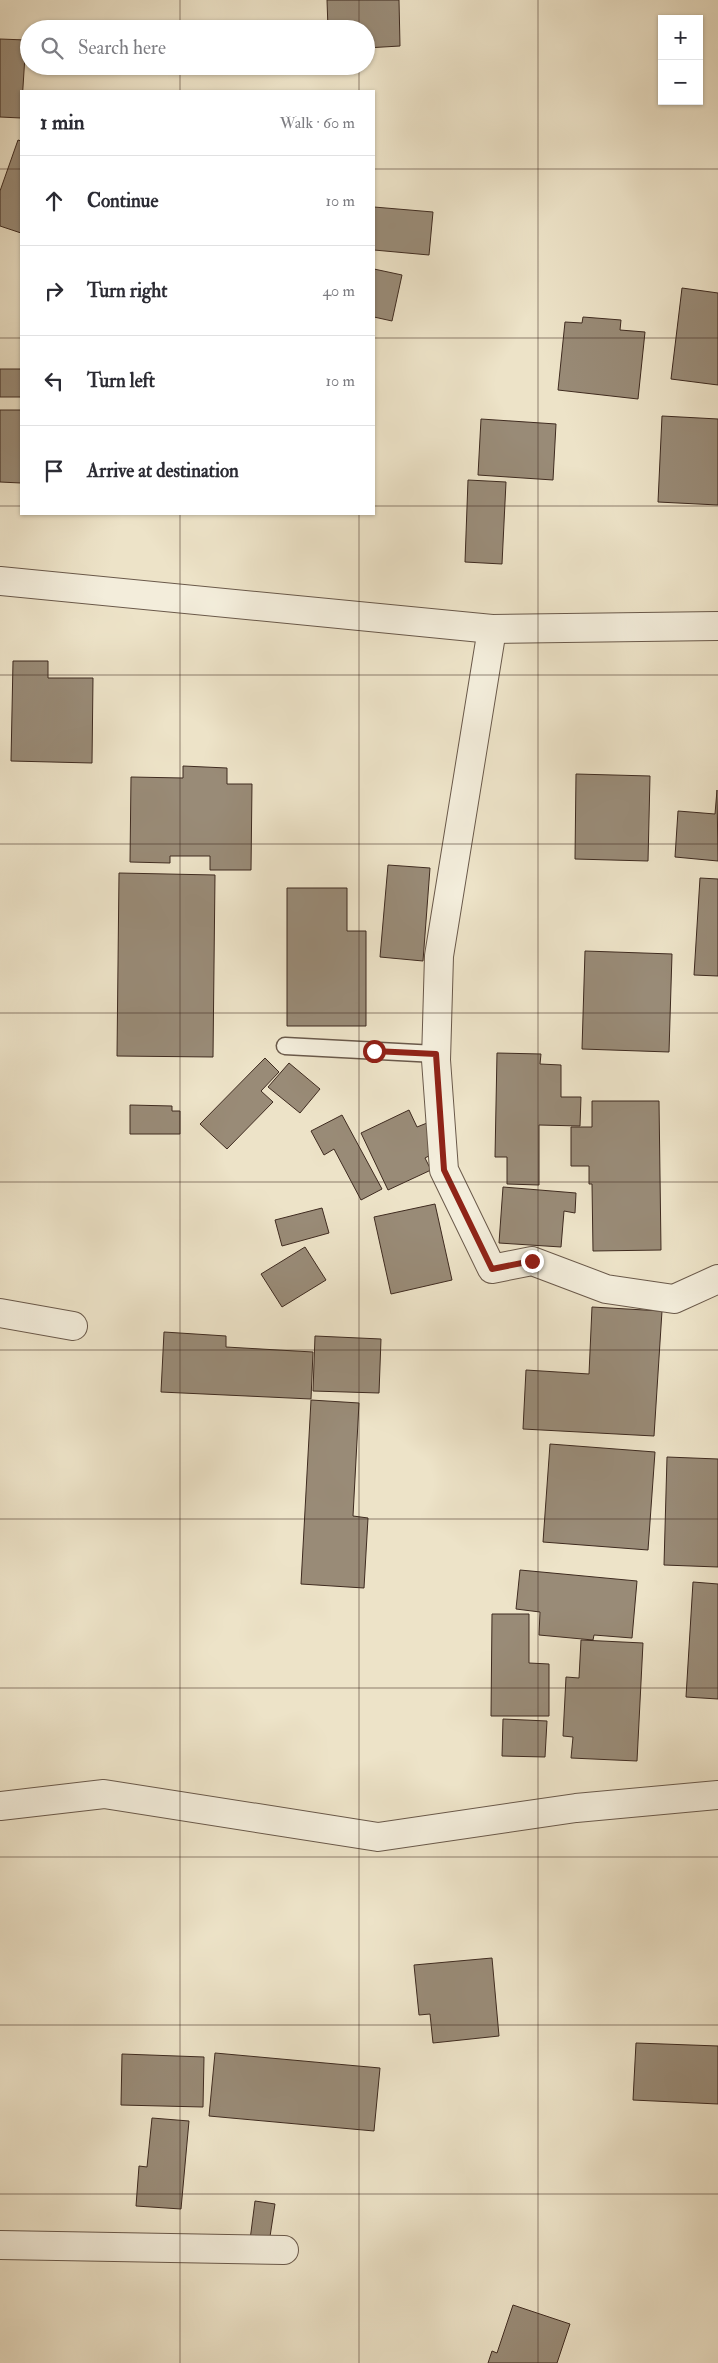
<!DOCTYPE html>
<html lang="en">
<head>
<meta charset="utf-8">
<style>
	body { margin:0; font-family:"IM FELL Double Pica",serif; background:#f2f2f3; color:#2b2b33 }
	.controls { position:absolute; right:15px; top:15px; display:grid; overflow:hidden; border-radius:0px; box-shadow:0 1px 4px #0004 }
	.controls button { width:45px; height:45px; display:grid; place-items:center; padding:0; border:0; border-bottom:1px solid #e1e1e2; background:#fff; color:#2b2b33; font:25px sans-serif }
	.stop { position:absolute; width:15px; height:15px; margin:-11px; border:4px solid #8f2418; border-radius:50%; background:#fff }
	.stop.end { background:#8f2418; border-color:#fff; box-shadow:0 1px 5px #0008 }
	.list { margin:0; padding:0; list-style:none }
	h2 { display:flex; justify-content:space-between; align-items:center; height:65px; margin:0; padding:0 20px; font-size:21px }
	h2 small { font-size:16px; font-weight:400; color:#7c7c81 }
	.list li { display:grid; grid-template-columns:32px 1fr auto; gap:15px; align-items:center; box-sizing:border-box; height:90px; padding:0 20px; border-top:1px solid #e1e1e2 }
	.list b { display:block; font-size:19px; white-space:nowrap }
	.list em { font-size:16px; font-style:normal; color:#7c7c81 }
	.icon { flex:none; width:28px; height:28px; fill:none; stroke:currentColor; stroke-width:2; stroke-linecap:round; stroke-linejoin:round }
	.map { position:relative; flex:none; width:718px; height:2363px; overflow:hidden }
	.search { position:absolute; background:#fff; box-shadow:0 1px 4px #0004; left:20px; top:20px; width:355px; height:55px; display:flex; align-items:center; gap:12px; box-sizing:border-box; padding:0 18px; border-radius:28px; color:#7c7c81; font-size:19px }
	.panel { position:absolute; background:#fff; box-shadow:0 1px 4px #0004; left:20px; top:90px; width:355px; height:425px; border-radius:0px }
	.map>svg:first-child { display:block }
</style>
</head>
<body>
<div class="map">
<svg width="718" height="2363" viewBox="0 0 718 2363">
	<rect width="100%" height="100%" fill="#ede3c8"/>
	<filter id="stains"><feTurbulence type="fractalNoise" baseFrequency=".004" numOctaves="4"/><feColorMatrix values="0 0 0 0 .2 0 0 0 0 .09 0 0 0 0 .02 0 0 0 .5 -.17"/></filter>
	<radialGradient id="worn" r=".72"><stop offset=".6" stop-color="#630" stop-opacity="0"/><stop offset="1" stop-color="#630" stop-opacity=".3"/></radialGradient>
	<g fill="#998b77" stroke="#3f2b20">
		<polygon points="327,0 399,0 400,46 366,48 366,29 328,29"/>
		<polygon points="0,39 26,40 21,118 0,117"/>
		<polygon points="18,140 21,141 21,233 0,226 0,191"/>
		<polygon points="374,207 433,212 429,255 374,250"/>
		<polygon points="374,269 402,275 392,321 374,317"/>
		<polygon points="682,288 718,293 718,385 671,379"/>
		<polygon points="583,317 621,320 620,330 645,332 638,399 558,390 565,322 582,323"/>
		<rect x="0" y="369" width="21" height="28"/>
		<polygon points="0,410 21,410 21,483 0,482"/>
		<polygon points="662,416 718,419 718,505 658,502"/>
		<polygon points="481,419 556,424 553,480 478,475"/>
		<polygon points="468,480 506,482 502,564 465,562"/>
		<polygon points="13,661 48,661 48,678 93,678 92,763 11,761"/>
		<polygon points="183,766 227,768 227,784 252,784 251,870 210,870 210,856 170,856 170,863 130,862 131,777 183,778"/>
		<polygon points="576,774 650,776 648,861 575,859"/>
		<polygon points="717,790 718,861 675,857 678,811 715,814"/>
		<polygon points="388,865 430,868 423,961 380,957"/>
		<polygon points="119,873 215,875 213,1057 117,1056"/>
		<polygon points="700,878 718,879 718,976 694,975"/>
		<polygon points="287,888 347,888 347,931 366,931 366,1026 287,1026"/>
		<polygon points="585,951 672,954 669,1052 582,1049"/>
		<polygon points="497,1053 541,1054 540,1064 561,1065 561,1097 581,1097 580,1126 539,1125 539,1185 507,1184 507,1157 495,1157"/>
		<polygon points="265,1058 279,1072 261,1091 273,1102 227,1149 200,1124"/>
		<polygon points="289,1063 320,1089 300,1113 268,1087"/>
		<polygon points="592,1101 659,1101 661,1250 593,1251 592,1184 589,1184 589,1166 571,1166 571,1127 592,1127"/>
		<polygon points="130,1105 172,1106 172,1111 180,1111 180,1134 130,1134"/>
		<polygon points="409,1110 417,1127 427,1123 440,1150 425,1158 431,1170 388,1190 361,1133"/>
		<polygon points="342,1115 382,1189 361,1200 334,1149 324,1155 311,1131"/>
		<polygon points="503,1187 576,1193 575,1213 564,1211 561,1247 499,1243"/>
		<polygon points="435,1204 452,1280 391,1294 374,1217"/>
		<polygon points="322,1208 329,1233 282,1246 275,1220"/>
		<polygon points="305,1247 326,1280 282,1307 261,1274"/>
		<polygon points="592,1307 662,1311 654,1436 523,1429 526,1370 589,1374"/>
		<polygon points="164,1332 226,1336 226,1347 313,1352 311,1399 161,1392"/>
		<polygon points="315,1336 381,1339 379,1393 313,1391"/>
		<polygon points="311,1400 359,1403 353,1516 368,1518 364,1588 301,1584"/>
		<polygon points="550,1444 655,1452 648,1550 543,1542"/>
		<polygon points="667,1457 718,1459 718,1567 664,1565"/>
		<polygon points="520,1570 637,1581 632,1638 594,1635 593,1640 539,1635 540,1612 516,1609"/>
		<polygon points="693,1582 718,1584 718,1699 686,1697"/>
		<polygon points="492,1614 529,1614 529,1663 549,1664 549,1716 491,1716"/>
		<polygon points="581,1640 643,1643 637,1761 571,1758 573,1737 563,1736 566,1677 579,1678"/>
		<polygon points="503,1719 547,1721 545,1757 502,1756"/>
		<polygon points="492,1958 499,2036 433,2043 430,2014 419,2015 414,1965"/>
		<polygon points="636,2043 718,2046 718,2104 633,2100"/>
		<polygon points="215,2053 380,2068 374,2131 209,2116"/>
		<polygon points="122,2054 204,2057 203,2107 121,2105"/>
		<polygon points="152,2118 189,2121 181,2209 136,2206 139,2166 147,2167"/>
		<polygon points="255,2201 275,2204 269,2243 250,2240"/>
		<polygon points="513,2305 570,2324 557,2363 488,2363 492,2351 497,2353"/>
	</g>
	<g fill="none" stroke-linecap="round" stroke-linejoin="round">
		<g stroke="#6a594a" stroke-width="19">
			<polyline id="lane" points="285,1046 436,1054"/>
		</g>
		<g stroke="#6a594a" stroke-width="30">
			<g id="street">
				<polyline points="0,581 492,629 718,626"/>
				<polyline points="492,629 439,956 436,1060 444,1170 492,1269 532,1261 606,1289 674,1299 718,1279"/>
				<polyline points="0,1313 73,1326"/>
				<polyline points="0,1806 104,1794 378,1837 576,1808 718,1795"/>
				<polyline points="0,2245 284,2250"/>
			</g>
		</g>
		<use href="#lane" stroke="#f3eddb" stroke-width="16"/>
		<use href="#street" stroke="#f3eddb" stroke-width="28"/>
	</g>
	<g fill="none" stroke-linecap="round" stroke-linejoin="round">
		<polyline stroke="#8f2418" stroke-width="6" points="374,1051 436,1054 444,1170 492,1269 532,1261"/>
	</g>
	<path fill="none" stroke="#3f2b20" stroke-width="1" stroke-opacity="0.55" d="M180,0V29M359,0V29M538,0V2363M180,66V91M359,66V91M0,169H21M374,169H718M0,338H21M374,338H718M0,506H21M374,506H718M180,514V2363M359,514V2363M0,675H718M0,844H718M0,1013H718M0,1182H718M0,1350H718M0,1519H718M0,1688H718M0,1857H718M0,2025H718M0,2194H718"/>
	<rect width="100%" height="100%" filter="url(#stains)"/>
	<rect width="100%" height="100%" fill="url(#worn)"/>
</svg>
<div class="controls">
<button>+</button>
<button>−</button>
</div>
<div class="stop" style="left:374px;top:1051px"></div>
<div class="stop end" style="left:532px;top:1261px"></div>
<div class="search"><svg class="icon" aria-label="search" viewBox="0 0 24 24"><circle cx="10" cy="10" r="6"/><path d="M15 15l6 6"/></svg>Search here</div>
<section class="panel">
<h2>1 min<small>Walk · 60 m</small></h2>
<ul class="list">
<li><svg class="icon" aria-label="ahead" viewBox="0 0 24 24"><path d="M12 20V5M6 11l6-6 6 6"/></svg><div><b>Continue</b></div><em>10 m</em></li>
<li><svg class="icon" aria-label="right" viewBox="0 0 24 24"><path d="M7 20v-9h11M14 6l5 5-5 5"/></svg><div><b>Turn right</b></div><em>40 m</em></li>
<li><svg class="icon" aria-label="left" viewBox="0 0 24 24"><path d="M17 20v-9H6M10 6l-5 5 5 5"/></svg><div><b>Turn left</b></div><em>10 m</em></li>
<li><svg class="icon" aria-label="arrive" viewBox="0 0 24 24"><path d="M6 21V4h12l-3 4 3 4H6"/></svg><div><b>Arrive at destination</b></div></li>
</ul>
</section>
</div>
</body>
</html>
